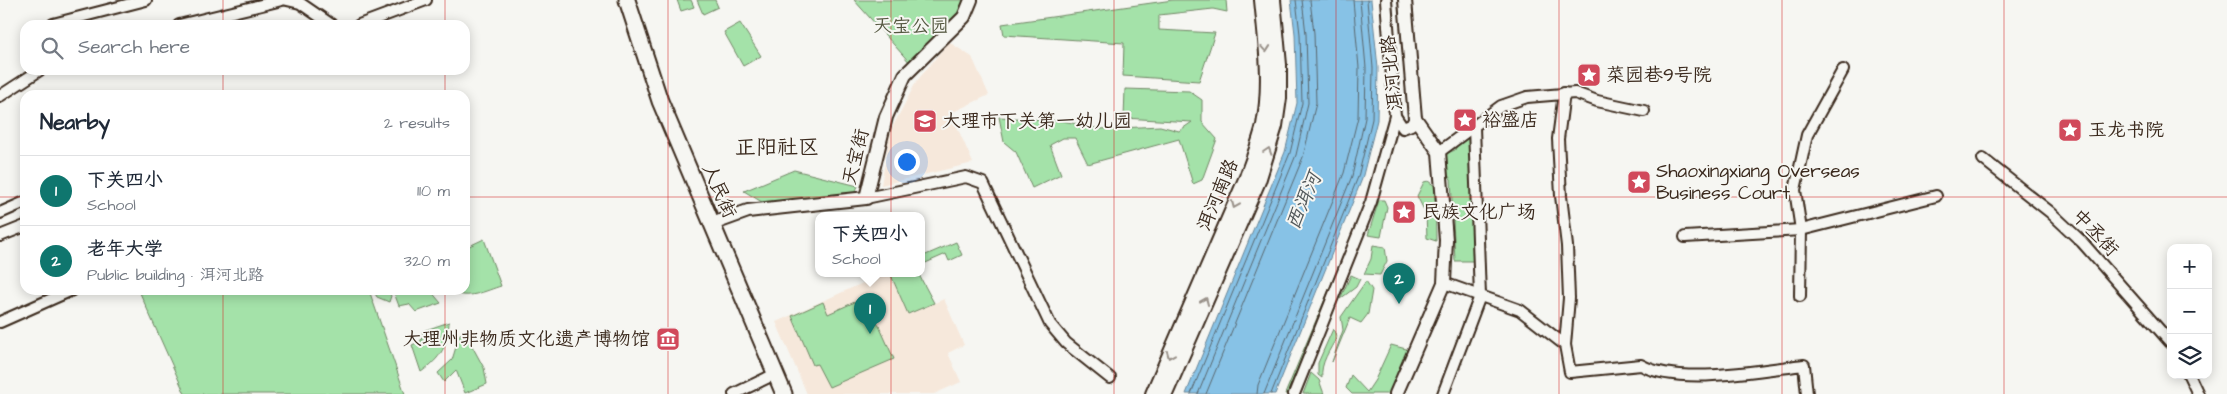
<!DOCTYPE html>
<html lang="en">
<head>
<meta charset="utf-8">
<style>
	body { margin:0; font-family:"Architects Daughter","LXGW WenKai TC",sans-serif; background:#f2f2f3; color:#1f2937 }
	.controls { position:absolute; right:15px; bottom:15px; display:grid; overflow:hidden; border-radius:10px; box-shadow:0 2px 12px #0003 }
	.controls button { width:45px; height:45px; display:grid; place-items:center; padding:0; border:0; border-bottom:1px solid #e0e1e3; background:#fff; color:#1f2937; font:25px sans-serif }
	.you { position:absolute; left:906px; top:161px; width:18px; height:18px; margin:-12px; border:4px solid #fff; border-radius:50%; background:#1a73e8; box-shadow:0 0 0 8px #1a73e833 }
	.badge { display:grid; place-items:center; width:32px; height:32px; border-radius:50%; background:#0f766e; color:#fff; font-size:16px; font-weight:700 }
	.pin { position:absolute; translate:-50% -41px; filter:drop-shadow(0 1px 2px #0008) }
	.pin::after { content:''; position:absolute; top:26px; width:18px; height:15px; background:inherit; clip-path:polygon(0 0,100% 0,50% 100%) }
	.popup { position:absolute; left:815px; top:212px; width:110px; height:65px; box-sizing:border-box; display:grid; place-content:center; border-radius:10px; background:#fff; filter:drop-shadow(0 1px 4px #0005); font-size:16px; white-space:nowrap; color:#747a83 }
	.popup b { font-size:19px; color:#1f2937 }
	.popup::after { content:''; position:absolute; left:50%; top:100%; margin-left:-10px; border:10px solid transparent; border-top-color:#fff }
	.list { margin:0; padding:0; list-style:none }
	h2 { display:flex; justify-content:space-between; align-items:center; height:65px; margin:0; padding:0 20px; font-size:21px }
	h2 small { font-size:16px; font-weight:400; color:#747a83 }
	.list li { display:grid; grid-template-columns:32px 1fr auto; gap:15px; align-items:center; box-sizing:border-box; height:70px; padding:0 20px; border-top:1px solid #e0e1e3 }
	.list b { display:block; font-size:19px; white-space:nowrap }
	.list p { margin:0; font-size:16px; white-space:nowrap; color:#747a83 }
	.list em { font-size:16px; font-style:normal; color:#747a83 }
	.icon { flex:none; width:28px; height:28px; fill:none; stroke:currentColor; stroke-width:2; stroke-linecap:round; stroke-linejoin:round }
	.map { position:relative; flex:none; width:2227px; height:394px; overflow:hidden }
	.search { position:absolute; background:#fff; box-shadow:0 2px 12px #0003; left:20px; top:20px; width:450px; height:55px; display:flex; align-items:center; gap:12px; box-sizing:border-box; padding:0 18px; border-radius:15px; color:#747a83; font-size:19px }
	.panel { position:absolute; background:#fff; box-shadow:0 2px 12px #0003; left:20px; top:90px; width:450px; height:205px; border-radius:15px }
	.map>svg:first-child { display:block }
</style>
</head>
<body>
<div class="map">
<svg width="2227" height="394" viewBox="0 0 2227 394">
	<rect width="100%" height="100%" fill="#f6f6f2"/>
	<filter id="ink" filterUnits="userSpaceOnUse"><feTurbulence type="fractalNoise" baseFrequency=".02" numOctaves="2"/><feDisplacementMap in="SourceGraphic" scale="10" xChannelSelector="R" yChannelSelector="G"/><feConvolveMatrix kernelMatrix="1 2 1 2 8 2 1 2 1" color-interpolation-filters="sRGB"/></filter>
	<g filter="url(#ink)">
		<g fill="#f6e8db">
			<polygon points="949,42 972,57 989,95 951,113 973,163 881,185 891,130 916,82"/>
			<polygon points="885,273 890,273 908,314 944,299 964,345 948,353 961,382 934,394 807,394 776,322"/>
		</g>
		<g fill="#a4e2a9" stroke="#708664">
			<polygon points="677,0 691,0 694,7 681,11"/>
			<polygon points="697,0 715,0 718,7 703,14"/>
			<path d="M854,0H967C954,32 929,38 911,64Z"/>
			<polygon points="1173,0 1226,0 1227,12 1213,9 1159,15 1159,30 1215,33 1199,81 1123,76 1124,43 1004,35 1002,24"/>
			<polygon points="740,23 761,56 743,66 724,32"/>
			<polygon points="1125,89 1189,91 1202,100 1202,122 1217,139 1202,180 1193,184 1179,139 1088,164 1075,138 1063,138 1050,145 1061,174 1032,188 1016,152 1004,142 999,117 1063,121 1100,129 1160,126 1179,131 1192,122 1124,118"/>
			<polygon points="1469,137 1475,230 1473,261 1455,261 1451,179 1446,173 1445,154 1455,150 1459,140"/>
			<polygon points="794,170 858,186 854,195 765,204 744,191"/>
			<polygon points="1428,181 1435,186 1436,241 1427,238 1426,214 1417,196 1424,182"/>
			<polygon points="1379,200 1384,200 1387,207 1381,237 1368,235"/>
			<polygon points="1357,223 1359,224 1291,394 1285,394"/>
			<path d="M484,239L501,286C487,290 465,302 452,290H465V248Z"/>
			<polygon points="956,242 962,255 949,261 946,254 921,265 921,257"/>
			<polygon points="1373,245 1385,247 1387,261 1380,275 1364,274 1371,259"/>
			<polygon points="890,273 918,273 934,303 908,314"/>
			<polygon points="1351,275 1360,279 1356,287 1340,299"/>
			<polygon points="1366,281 1372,290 1368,314 1361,323 1350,318 1332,362 1343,330 1341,317"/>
			<polygon points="143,290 166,290 164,291 166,295 177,290 358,290 370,293 405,394 185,394 140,293"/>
			<polygon points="373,290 388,290 391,296 389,302 377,297"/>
			<polygon points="393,290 430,290 441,303 416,312 409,304 399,306"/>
			<polygon points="866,297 894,359 829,387 817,364 813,365 792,316 823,302 828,314"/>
			<path d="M449,322C448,346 441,358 421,372L412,345L421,341L423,331Z"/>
			<path d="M1333,329L1337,337C1330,350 1320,363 1322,378L1318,375V363Z"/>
			<polygon points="465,333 484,368 487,384 465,393 456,370 444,382 438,373 452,360 460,334"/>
			<polygon points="1391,345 1410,350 1390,394 1352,394 1346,388 1351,375 1367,392 1375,380"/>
			<polygon points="1311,373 1319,380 1324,394 1303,394"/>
		</g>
		<polygon fill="#87c2e6" stroke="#698596" points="1291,0 1371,0 1378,68 1377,120 1362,179 1275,394 1186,394 1285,152 1297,103 1295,34"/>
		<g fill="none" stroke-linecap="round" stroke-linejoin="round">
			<g stroke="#59676e" stroke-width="1">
				<polyline points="1191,394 1290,153 1302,103 1300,34 1296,0"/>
				<polyline points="1198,394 1296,155 1308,103 1306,34 1302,0"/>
				<polyline points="1206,394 1303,157 1316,103 1314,33 1310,0"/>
				<polyline points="1257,394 1258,385 1344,173 1358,117 1359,68 1353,0"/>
				<polyline points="1264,394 1352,176 1365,118 1366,68 1360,0"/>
				<polyline points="1271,394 1358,177 1372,119 1373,68 1367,0"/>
			</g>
			<g stroke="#3b2a1e" stroke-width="14">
				<g id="minor">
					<polyline points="287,0 300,3 332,25"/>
					<polyline points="1386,0 1395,116 1403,128 1411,125 1415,118"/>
					<polyline points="53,24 146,0"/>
					<polyline points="179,25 282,0"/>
					<polyline points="359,25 426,0"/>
					<polyline points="1564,93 1558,139 1561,196 1567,246 1569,298 1565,345"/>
					<polyline points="0,96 40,70"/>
					<polyline points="1439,152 1501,106 1527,97 1575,93 1597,101 1644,111"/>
					<polyline points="1983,159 2050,212 2082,242 2171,343"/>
					<polyline points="866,198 966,177 983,183 1050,324 1066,343 1110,378"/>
					<polyline points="0,213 25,202"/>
					<polyline points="0,236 25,226"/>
					<polyline points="1685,237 1801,230 1936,196"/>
					<path d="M1444,283L1520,310L1565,345L1570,372L1641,365C1678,386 1761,370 1804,365L1807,394"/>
					<polyline points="1800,296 1801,230 1795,190 1807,135 1843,70"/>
					<polyline points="0,322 72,290"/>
					<polyline points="2189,375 2198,394"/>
					<polyline points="734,394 775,374"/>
					<polyline points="1294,394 1371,202 1395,116"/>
					<polyline points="1443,394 1480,296 1474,127"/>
				</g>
			</g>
			<g stroke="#3b2a1e" stroke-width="16">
				<g id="tertiary">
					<polyline points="712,224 748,211 866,198 886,117 905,75 964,17 971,0"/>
					<polyline points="1396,394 1444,283 1446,240 1439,152 1415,118 1405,0"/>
				</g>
			</g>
			<g stroke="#3b2a1e" stroke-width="18">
				<g id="secondary">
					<path d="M1153,394L1247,177C1253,160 1260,142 1264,125C1272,83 1266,41 1262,0"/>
					<polyline points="1165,394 1258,181 1275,126 1279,98 1279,65 1273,0"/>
				</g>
			</g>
			<g stroke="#3b2a1e" stroke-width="19">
				<polyline id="primary" points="627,0 660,101 784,394"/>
			</g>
			<use href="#minor" stroke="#f6f6f2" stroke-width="10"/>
			<use href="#tertiary" stroke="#f6f6f2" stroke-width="12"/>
			<use href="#secondary" stroke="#f6f6f2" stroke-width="14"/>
			<use href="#primary" stroke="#f6f6f2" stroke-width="15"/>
		</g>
		<defs><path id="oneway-chevron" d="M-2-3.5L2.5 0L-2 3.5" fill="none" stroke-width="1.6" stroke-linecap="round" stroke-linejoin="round" transform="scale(1.25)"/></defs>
		<g stroke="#989088">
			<use href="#oneway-chevron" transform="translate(1266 49) rotate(85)"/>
			<use href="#oneway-chevron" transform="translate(1268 151) rotate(-72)"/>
			<use href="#oneway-chevron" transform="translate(1235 205) rotate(113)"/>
			<use href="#oneway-chevron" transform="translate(1205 301) rotate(-67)"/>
			<use href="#oneway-chevron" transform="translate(1170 355) rotate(113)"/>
		</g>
	</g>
	<path fill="none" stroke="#d62828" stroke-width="1" stroke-opacity="0.55" d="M223,0V25M445,0V25M668,0V394M891,0V394M1114,0V394M1336,0V394M1559,0V394M1782,0V394M2004,0V394M223,70V95M445,70V95M0,197H25M465,197H2227M223,290V394M445,290V394"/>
	<defs>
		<g id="sight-square" transform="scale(1.25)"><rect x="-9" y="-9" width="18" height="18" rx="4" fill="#d1495b" stroke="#f6f6f2"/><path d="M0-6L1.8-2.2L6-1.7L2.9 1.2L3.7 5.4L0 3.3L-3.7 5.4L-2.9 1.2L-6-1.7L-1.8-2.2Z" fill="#fff"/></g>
		<g id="school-square" transform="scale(1.25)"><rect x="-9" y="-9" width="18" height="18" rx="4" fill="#d1495b" stroke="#f6f6f2"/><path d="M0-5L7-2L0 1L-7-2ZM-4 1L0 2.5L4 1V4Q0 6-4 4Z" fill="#fff"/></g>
		<g id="museum-square" transform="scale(1.25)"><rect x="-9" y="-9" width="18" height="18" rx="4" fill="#d1495b" stroke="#f6f6f2"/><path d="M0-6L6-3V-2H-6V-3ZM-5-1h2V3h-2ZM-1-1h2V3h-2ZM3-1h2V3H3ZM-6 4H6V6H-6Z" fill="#fff"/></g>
	</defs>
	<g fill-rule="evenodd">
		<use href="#sight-square" x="1589" y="75"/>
		<use href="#sight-square" x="1465" y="120"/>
		<use href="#school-square" x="925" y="121"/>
		<use href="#sight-square" x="2070" y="130"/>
		<use href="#sight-square" x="1639" y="182"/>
		<use href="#sight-square" x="1404" y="212"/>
		<use href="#museum-square" x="668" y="339"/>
	</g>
	<g text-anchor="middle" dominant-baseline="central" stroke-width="4" stroke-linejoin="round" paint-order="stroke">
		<g font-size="19" fill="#555841" stroke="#f6f6f2">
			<text x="911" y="26">天宝公园</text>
		</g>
		<g font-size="19" fill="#3b2a1e" stroke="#f6f6f2">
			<text transform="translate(1392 73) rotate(-96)">洱河北路</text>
			<text transform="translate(856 157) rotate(-76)">天宝街</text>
			<text transform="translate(719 191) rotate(66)">人民街</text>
			<text transform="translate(1218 195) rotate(-67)">洱河南路</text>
			<text transform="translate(2095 233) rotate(46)">中丞街</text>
		</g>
		<g font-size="19" fill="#3b2a1e" stroke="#f6f6f2" text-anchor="start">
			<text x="1606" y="75">菜园巷9号院</text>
			<text x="1482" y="120">裕盛店</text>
			<text x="942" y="121">大理市下关第一幼儿园</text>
			<text x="2088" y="130">玉龙书院</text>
			<text x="1656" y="171">Shaoxingxiang Overseas<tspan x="1656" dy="22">Business Court</tspan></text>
			<text x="1422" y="212">民族文化广场</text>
			<text x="650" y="339" text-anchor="end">大理州非物质文化遗产博物馆</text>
		</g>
		<g font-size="20" font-style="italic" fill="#52585a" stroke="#f6f6f2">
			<text transform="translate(1304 201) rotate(-67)">西洱河</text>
		</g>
		<g font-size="21" fill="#3b2a1e" stroke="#f6f6f2">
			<text x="777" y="147">正阳社区</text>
		</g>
	</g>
</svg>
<div class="controls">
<button>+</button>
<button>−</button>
<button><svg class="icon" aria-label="layers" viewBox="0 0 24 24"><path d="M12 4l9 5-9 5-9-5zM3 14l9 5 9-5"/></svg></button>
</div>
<div class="you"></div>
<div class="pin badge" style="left:870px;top:334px">1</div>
<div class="popup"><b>下关四小</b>School</div>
<div class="pin badge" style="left:1399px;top:304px">2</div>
<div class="search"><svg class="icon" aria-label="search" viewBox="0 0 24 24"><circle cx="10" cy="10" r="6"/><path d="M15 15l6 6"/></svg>Search here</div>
<section class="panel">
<h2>Nearby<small>2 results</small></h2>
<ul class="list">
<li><span class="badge">1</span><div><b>下关四小</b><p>School</p></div><em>110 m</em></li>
<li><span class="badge">2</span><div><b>老年大学</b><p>Public building · 洱河北路</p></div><em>320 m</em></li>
</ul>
</section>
</div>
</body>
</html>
